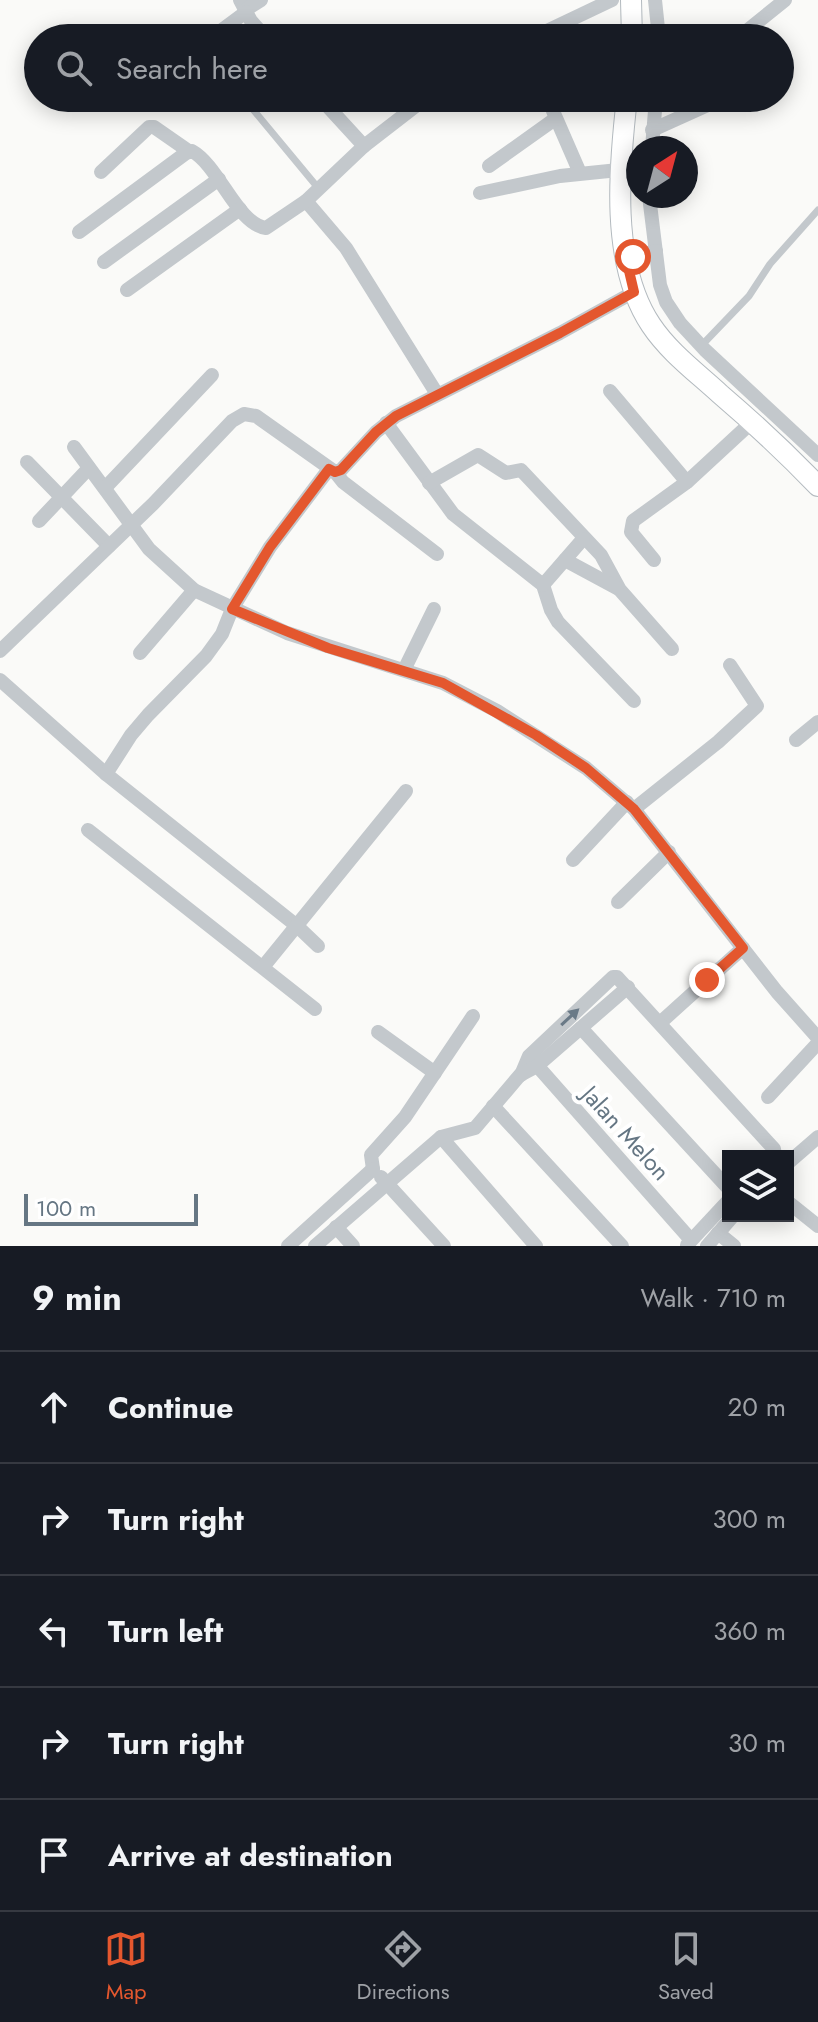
<!DOCTYPE html>
<html lang="en">
<head>
<meta charset="utf-8">
<style>
	body { margin:0; font-family:Jost,sans-serif; background:#20242c; color:#f1f3f6 }
	.controls { position:absolute; right:24px; bottom:24px; display:grid; overflow:hidden; border-radius:0px; box-shadow:0 4px 20px #0003 }
	.controls button { width:72px; height:72px; display:grid; place-items:center; padding:0; border:0; border-bottom:2px solid #363941; background:#171b24; color:#f1f3f6; font:40px sans-serif }
	.compass { position:absolute; left:626px; top:136px; width:72px; height:72px; border-radius:50%; background:#171b24; box-shadow:0 4px 20px #0003; rotate:36deg }
	.scale { position:absolute; left:24px; bottom:20px; width:174px; box-sizing:border-box; padding-left:8px; border:4px solid #657683; border-top:0; font-size:22px; line-height:28px; white-space:nowrap; color:#657683; -webkit-text-stroke:6px #fff; paint-order:stroke }
	.stop { position:absolute; width:24px; height:24px; margin:-18px; border:6px solid #e4572e; border-radius:50%; background:#fff }
	.stop.end { background:#e4572e; border-color:#fff; box-shadow:0 2px 8px #0008 }
	.list { margin:0; padding:0; list-style:none }
	h2 { display:flex; justify-content:space-between; align-items:center; height:104px; margin:0; padding:0 32px; font-size:34px }
	h2 small { font-size:26px; font-weight:400; color:#9ea1a6 }
	.list li { display:grid; grid-template-columns:52px 1fr auto; gap:24px; align-items:center; box-sizing:border-box; height:112px; padding:0 32px; border-top:2px solid #363941 }
	.list b { display:block; font-size:30px; white-space:nowrap }
	.list em { font-size:26px; font-style:normal; color:#9ea1a6 }
	.icon { flex:none; width:44px; height:44px; fill:none; stroke:currentColor; stroke-width:2; stroke-linecap:round; stroke-linejoin:round }
	.map { position:relative; flex:none; width:818px; height:1246px; overflow:hidden }
	.search { position:absolute; background:#171b24; box-shadow:0 4px 20px #0003; left:24px; right:24px; top:24px; height:88px; display:flex; align-items:center; gap:20px; box-sizing:border-box; padding:0 28px; border-radius:44px; color:#9ea1a6; font-size:30px }
	.sheet { height:664px; background:#171b24 }
	nav { display:flex; justify-content:space-around; align-items:center; box-sizing:border-box; height:112px; border-top:2px solid #363941; background:#171b24; font-size:22px; color:#9ea1a6 }
	nav a { display:grid; justify-items:center; gap:4px }
	nav .on { color:#e4572e }
	.map>svg:first-child { display:block }
</style>
</head>
<body>
<div class="map">
<svg width="818" height="1246" viewBox="0 0 818 1246">
	<rect width="100%" height="100%" fill="#fafaf8"/>
	<g fill="none" stroke-linecap="round" stroke-linejoin="round">
		<g stroke="#b3babf" stroke-width="22">
			<g id="secondary">
				<polyline points="631,0 632,38"/>
				<path d="M627,98C619,167 610,264 651,325C669,352 696,372 720,394C754,423 787,454 818,486"/>
			</g>
		</g>
		<g stroke="#c3c8cc" stroke-width="7">
			<polyline points="251,107 319,189"/>
			<polyline points="702,345 749,296 770,264 818,210"/>
		</g>
		<g stroke="#c3c8cc" stroke-width="14">
			<polyline points="240,0 251,21 266,38"/>
			<polyline points="655,0 659,38"/>
			<polyline points="245,10 261,0"/>
			<polyline points="211,38 246,12"/>
			<polyline points="532,38 612,0"/>
			<polyline points="738,38 785,0"/>
			<polyline points="780,69 787,65"/>
			<polyline points="320,98 364,146"/>
			<polyline points="569,98 557,105 553,111 580,173"/>
			<polyline points="652,130 723,98"/>
			<polyline points="652,148 656,98"/>
			<polyline points="489,166 555,119"/>
			<polyline points="101,172 149,127 154,127 190,152"/>
			<polyline points="480,193 560,176 638,168"/>
			<polyline points="649,196 660,285 666,302 680,323 705,350 818,455"/>
			<polyline points="306,201 346,248 437,394"/>
			<path d="M79,232L186,153L192,151C219,166 237,224 266,228L306,201L364,146L426,98"/>
			<polyline points="626,258 656,251"/>
			<polyline points="104,262 219,179"/>
			<polyline points="127,290 240,209"/>
			<polyline points="610,391 687,482"/>
			<polyline points="386,423 453,514 543,585 551,610 558,622 634,701"/>
			<polyline points="74,447 149,549 194,590 287,633 443,683 497,711 586,768 634,809 777,992 818,1038"/>
			<polyline points="27,462 109,546"/>
			<polyline points="335,472 343,482 437,554"/>
			<polyline points="429,483 478,455 506,473 521,470 601,555 620,590 672,649"/>
			<polyline points="105,488 212,375"/>
			<polyline points="39,521 89,468"/>
			<polyline points="565,560 617,588"/>
			<polyline points="654,560 631,532 633,521 687,482 752,422"/>
			<polyline points="543,585 583,539"/>
			<polyline points="0,651 153,504 232,421 244,414 256,416 335,472 341,470 376,432 396,416 560,333 634,292"/>
			<polyline points="140,653 194,590"/>
			<polyline points="404,670 434,609"/>
			<polyline points="0,680 106,774 297,926 318,946"/>
			<polyline points="796,740 818,722"/>
			<polyline points="106,774 131,735 148,715 206,656 222,634 232,609 270,547 329,469"/>
			<polyline points="634,809 718,742 757,706 730,665"/>
			<polyline points="88,830 315,1009"/>
			<polyline points="573,860 627,802"/>
			<polyline points="618,902 669,852"/>
			<polyline points="263,967 406,791"/>
			<polyline points="661,1022 743,948"/>
			<polyline points="581,1028 728,1188"/>
			<polyline points="378,1032 435,1073"/>
			<polyline points="533,1061 691,1240"/>
			<polyline points="521,1075 529,1056 613,977 617,977 774,1149 775,1156"/>
			<polyline points="768,1097 818,1043"/>
			<polyline points="493,1106 622,1246"/>
			<polyline points="441,1137 536,1246"/>
			<polyline points="788,1163 818,1137"/>
			<polyline points="373,1169 371,1155 405,1117 473,1016"/>
			<polyline points="381,1177 444,1246"/>
			<polyline points="788,1202 818,1226"/>
			<polyline points="336,1227 353,1246"/>
			<polyline points="718,1233 734,1246"/>
			<polyline points="687,1245 728,1201"/>
			<polyline points="288,1246 373,1169"/>
			<polyline points="315,1246 441,1137 475,1128 520,1075 537,1066 628,987"/>
			<polyline points="707,1246 733,1216"/>
		</g>
		<use href="#secondary" stroke="#fff" stroke-width="20"/>
	</g>
	<defs><path id="oneway-solid" d="M-6-.8H1V-3.2L6.5 0L1 3.2V.8H-6Z" transform="scale(2)"/></defs>
	<use fill="#6a7a87" href="#oneway-solid" transform="translate(570 1017) rotate(-43)"/>
	<g fill="none" stroke-linecap="round" stroke-linejoin="round">
		<polyline stroke="#e4572e" stroke-width="10" points="633,257 626,258 634,292 560,333 396,416 376,432 341,470 335,472 329,469 270,547 232,609 328,648 443,683 536,735 586,768 634,809 743,948 707,980"/>
	</g>
	<g text-anchor="middle" dominant-baseline="central" stroke-width="8" stroke-linejoin="round" paint-order="stroke">
		<g font-size="24" fill="#657683" stroke="#fff">
			<text transform="translate(626 1133) rotate(48)">Jalan Melon</text>
		</g>
	</g>
</svg>
<div class="controls">
<button><svg class="icon" aria-label="layers" viewBox="0 0 24 24"><path d="M12 4l9 5-9 5-9-5zM3 14l9 5 9-5"/></svg></button>
</div>
<svg class="compass" viewBox="-18 -18 36 36"><path d="M0-13l5 13h-10z" fill="#e53935"/><path d="M0 13l5-13h-10z" fill="#9ea1a6"/></svg>
<div class="scale">100 m</div>
<div class="stop" style="left:633px;top:257px"></div>
<div class="stop end" style="left:707px;top:980px"></div>
<div class="search"><svg class="icon" aria-label="search" viewBox="0 0 24 24"><circle cx="10" cy="10" r="6"/><path d="M15 15l6 6"/></svg>Search here</div>
</div>
<section class="sheet">
<h2>9 min<small>Walk · 710 m</small></h2>
<ul class="list">
<li><svg class="icon" aria-label="ahead" viewBox="0 0 24 24"><path d="M12 20V5M6 11l6-6 6 6"/></svg><div><b>Continue</b></div><em>20 m</em></li>
<li><svg class="icon" aria-label="right" viewBox="0 0 24 24"><path d="M7 20v-9h11M14 6l5 5-5 5"/></svg><div><b>Turn right</b></div><em>300 m</em></li>
<li><svg class="icon" aria-label="left" viewBox="0 0 24 24"><path d="M17 20v-9H6M10 6l-5 5 5 5"/></svg><div><b>Turn left</b></div><em>360 m</em></li>
<li><svg class="icon" aria-label="right" viewBox="0 0 24 24"><path d="M7 20v-9h11M14 6l5 5-5 5"/></svg><div><b>Turn right</b></div><em>30 m</em></li>
<li><svg class="icon" aria-label="arrive" viewBox="0 0 24 24"><path d="M6 21V4h12l-3 4 3 4H6"/></svg><div><b>Arrive at destination</b></div></li>
</ul>
</section>
<nav>
<a class="on"><svg class="icon" aria-label="map" viewBox="0 0 24 24"><path d="M3 6l6-2 6 2 6-2v14l-6 2-6-2-6 2zM9 4v14M15 6v14"/></svg>Map</a>
<a><svg class="icon" aria-label="directions" viewBox="0 0 24 24"><path d="M12 3l9 9-9 9-9-9zM9 14v-3h6M13 9l2 2-2 2"/></svg>Directions</a>
<a><svg class="icon" aria-label="saved" viewBox="0 0 24 24"><path d="M7 4h10v16l-5-4-5 4z"/></svg>Saved</a>
</nav>
</body>
</html>
